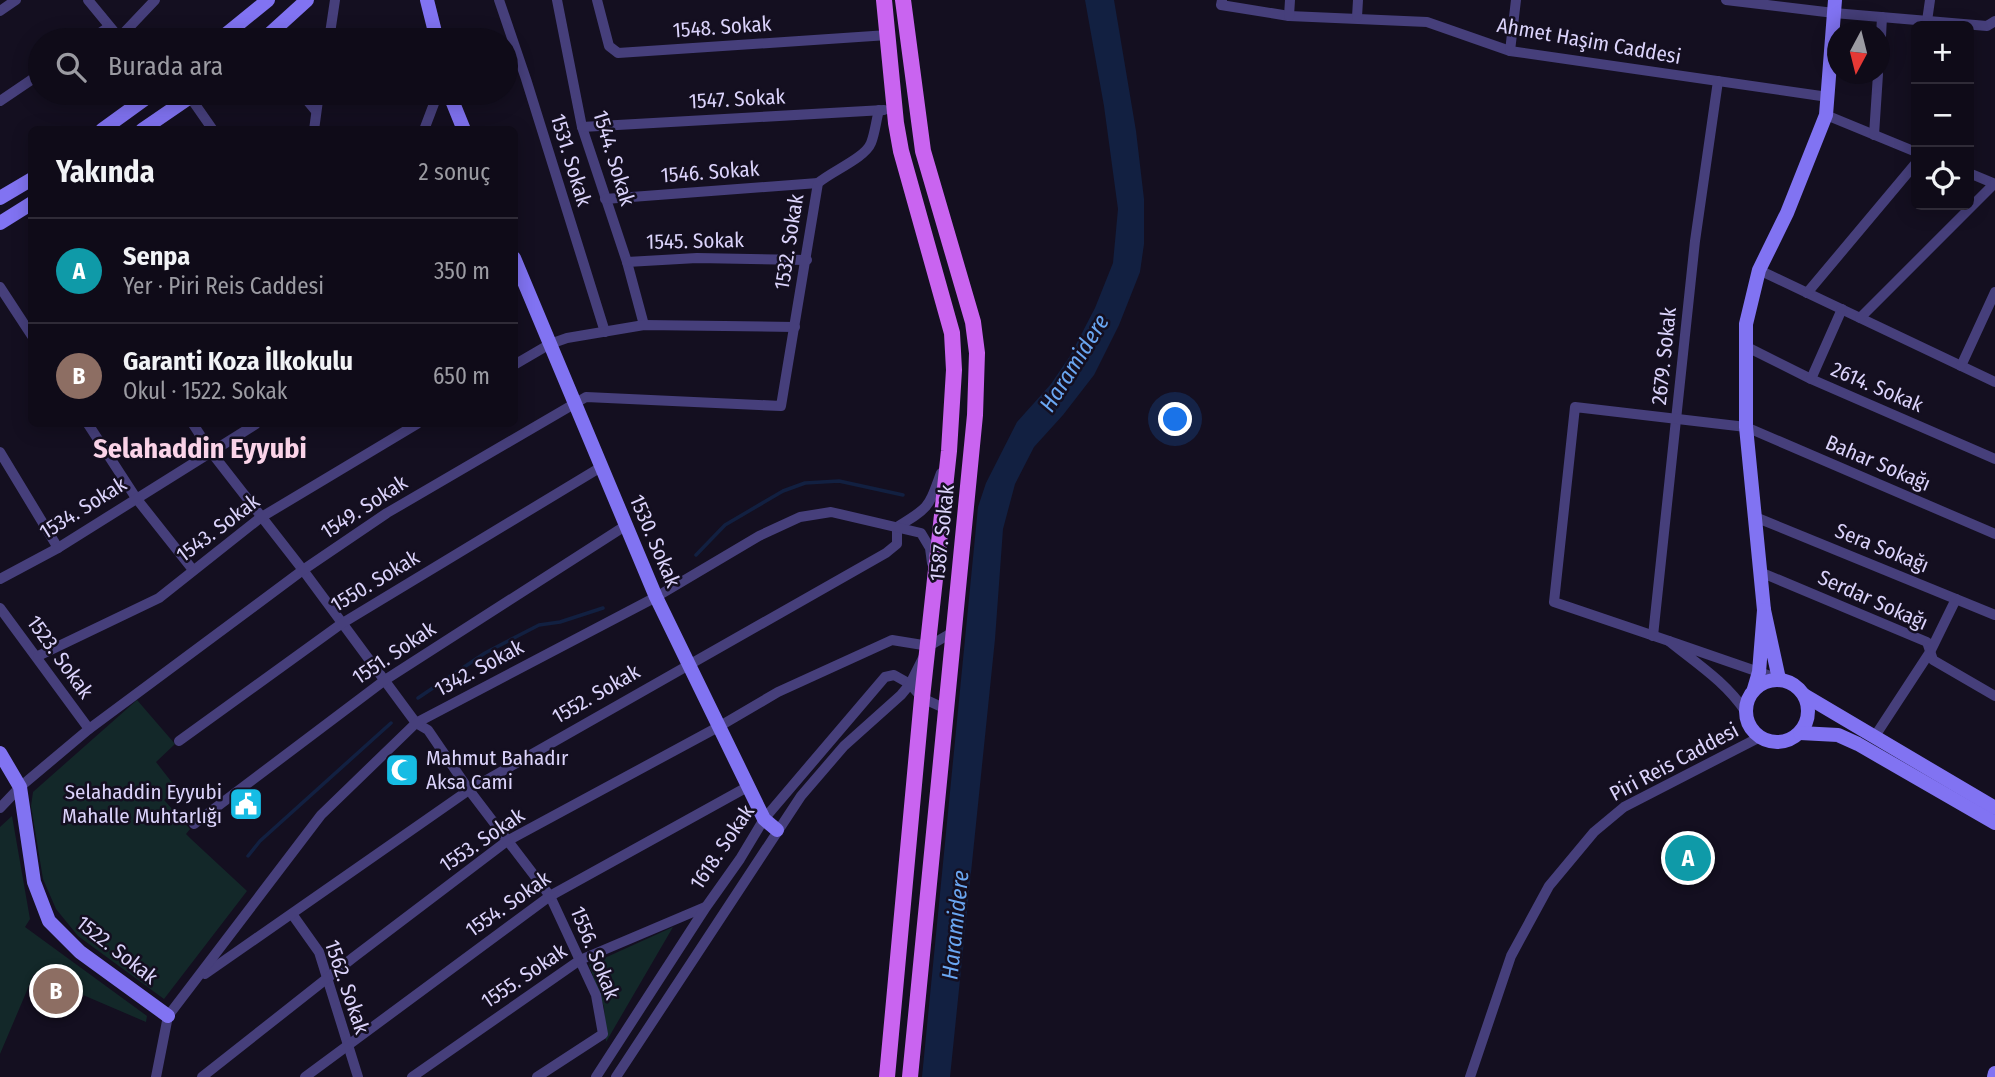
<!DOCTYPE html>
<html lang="tr">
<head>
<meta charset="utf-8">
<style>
	body { margin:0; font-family:"Fira Sans Condensed",sans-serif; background:#181421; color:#f1f3f6 }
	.controls { position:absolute; right:21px; top:21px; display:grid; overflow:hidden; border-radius:10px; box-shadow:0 4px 18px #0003 }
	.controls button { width:63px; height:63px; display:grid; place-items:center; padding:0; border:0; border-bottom:2px solid #2f2b37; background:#0f0b18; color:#f1f3f6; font:35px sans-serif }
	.compass { position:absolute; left:1827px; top:21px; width:63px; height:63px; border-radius:50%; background:#0f0b18; box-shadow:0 4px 18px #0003; rotate:187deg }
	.you { position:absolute; left:1176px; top:420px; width:24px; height:24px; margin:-18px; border:5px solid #fff; border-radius:50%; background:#1a73e8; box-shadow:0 0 0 10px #1a73e833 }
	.badge { display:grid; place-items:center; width:46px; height:46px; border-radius:50%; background:#16bce4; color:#fff; font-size:23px; font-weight:700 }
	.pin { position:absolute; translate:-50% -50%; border:4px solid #fff; box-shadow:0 2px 7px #0006 }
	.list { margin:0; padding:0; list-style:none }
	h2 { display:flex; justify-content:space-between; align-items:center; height:91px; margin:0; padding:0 28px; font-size:30px }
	h2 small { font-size:23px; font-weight:400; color:#9b9ba2 }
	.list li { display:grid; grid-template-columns:46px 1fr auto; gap:21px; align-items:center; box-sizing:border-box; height:105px; padding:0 28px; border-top:2px solid #2f2b37 }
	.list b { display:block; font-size:26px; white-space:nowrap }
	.list p { margin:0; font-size:23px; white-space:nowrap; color:#9b9ba2 }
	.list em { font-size:23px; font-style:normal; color:#9b9ba2 }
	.icon { flex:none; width:38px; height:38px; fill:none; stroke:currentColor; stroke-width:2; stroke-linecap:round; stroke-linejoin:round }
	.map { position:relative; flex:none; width:1995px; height:1077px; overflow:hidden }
	.search { position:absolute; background:#0f0b18; box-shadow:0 4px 18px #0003; left:28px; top:28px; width:490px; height:77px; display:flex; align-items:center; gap:18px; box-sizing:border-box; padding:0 24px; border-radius:38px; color:#9b9ba2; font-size:26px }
	.panel { position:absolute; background:#0f0b18; box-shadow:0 4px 18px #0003; left:28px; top:126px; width:490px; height:301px; border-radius:10px }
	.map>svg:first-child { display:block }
</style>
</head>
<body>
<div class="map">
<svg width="1995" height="1077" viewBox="0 0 1995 1077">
	<rect width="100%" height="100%" fill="#140f20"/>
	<g fill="#132829">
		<polygon points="137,700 175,744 156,762 177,789 164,800 190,829 186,834 191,839 247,891 164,999 78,936 56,909 43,879 31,806 33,792"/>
		<polygon points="12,816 30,919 25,927 147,1016 146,1022 34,974 0,1054 0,827"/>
		<polygon points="673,927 606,1042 604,1007 589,965"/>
	</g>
	<polygon fill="#122041" points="1085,0 1114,0 1136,131 1144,199 1144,244 1140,272 1119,325 1094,375 1063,415 1034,447 1015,484 1003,529 995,639 950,1077 922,1077 978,507 986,483 1017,422 1051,384 1070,356 1095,308 1113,263 1118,209 1104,106"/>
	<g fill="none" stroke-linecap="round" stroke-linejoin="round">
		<g stroke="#122041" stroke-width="3.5">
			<polyline points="696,555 725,525 783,491 805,483 839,481 903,495"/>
			<polyline points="418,698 485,653 539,625 560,622 603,608"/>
			<polyline points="248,856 260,841 391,723"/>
		</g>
		<g stroke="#463f7b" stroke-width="10">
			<polyline points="88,0 121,40"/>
			<polyline points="499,0 526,79 605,332"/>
			<polyline points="557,0 582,127 627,262 644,325"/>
			<polyline points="597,0 609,46 618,53 888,35"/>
			<polyline points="1222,0 1221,5 1289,16 1427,22 1510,51 1828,97"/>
			<polyline points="1726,0 1834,13 1987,26 1995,21"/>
			<polyline points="0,11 16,0"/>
			<polyline points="1289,16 1290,0"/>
			<polyline points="1357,17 1358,0"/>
			<polyline points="1927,21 1930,0"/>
			<polyline points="119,38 155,0"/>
			<polyline points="89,40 109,27"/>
			<polyline points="329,40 335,0"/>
			<polyline points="1510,51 1516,0"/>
			<polyline points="1880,56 1882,17"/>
			<polyline points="301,93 316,111"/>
			<polyline points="190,97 213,130"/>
			<polyline points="0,101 40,74"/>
			<polyline points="1826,115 1916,152"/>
			<polyline points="582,127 884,110"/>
			<polyline points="314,130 319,93"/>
			<polyline points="424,130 438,93"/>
			<polyline points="1874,135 1878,74"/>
			<polyline points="1969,173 1995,184"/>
			<polyline points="605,199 818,183"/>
			<polyline points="627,262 697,258 807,260"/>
			<polyline points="1759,270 1995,382"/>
			<polyline points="0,287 32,336"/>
			<polyline points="1807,293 1916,163"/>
			<polyline points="1860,318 1994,184"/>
			<polyline points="1745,346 1811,379 1995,459"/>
			<polyline points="514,365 550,344 567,338 644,325 795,327"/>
			<polyline points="1961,366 1995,292"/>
			<polyline points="1811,379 1842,309"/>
			<polyline points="88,424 136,498 193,570"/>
			<polyline points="193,424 211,452 303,570 416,723 428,730 469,790 550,896 596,995 603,1034 537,1077"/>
			<polyline points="0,452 58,548"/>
			<polyline points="1755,517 1995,615"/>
			<path d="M897,527C930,507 928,508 941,473"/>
			<polyline points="1760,572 1927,642 1933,660 1995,696"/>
			<polyline points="0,579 58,548 256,424"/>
			<polyline points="0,608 89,729"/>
			<polyline points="1653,636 1695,241 1718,81"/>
			<polyline points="1669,641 1554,602 1575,407 1746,427 1995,534"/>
			<polyline points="38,656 159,598 260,518 417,424"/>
			<path d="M1745,711C1726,682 1696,663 1669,641L1779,679"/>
			<polyline points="1875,736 1930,652 1956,599"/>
			<polyline points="179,741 341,624 601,467"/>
			<path d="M0,808L20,787L89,729L303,570L387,513L586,397L781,406L818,183C832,171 865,158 871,143C875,133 876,121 879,110"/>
			<polyline points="194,824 385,680 625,526"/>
			<polyline points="292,914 319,952 358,1077"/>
			<polyline points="205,974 469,790 886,553 897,544 897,527"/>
			<polyline points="156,1077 168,1016 321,815 416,723 656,597 759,536 800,517 831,512 921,533 930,548 932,563"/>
			<polyline points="202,1077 354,957 507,841 720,726 778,692 892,640 929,646"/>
			<polyline points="305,1077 550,896 749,786"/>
			<polyline points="412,1077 580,960 705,907"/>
			<polyline points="596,1077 706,907 740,859 764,819 885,677 894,675 910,684 922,698 946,709"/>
			<polyline points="616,1077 801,796 844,746 901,695 910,684 929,646 953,632"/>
			<polyline points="1470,1077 1511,956 1549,886 1594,832 1624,807 1760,737"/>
		</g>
		<g stroke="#8173f2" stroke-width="14">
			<polyline points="427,0 437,40"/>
			<polyline points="219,40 268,0"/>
			<polyline points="263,40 307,0"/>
			<polyline points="449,93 464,130"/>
			<polyline points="102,130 153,93"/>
			<polyline points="142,130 196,93"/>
			<polyline points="0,198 32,179"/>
			<polyline points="0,223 32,203"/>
			<polyline points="514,258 656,597 764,819 777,830"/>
			<polyline points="1764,610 1746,427 1746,324 1759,270 1787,213 1826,115 1835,0"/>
			<circle cx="1777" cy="711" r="31"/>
			<polyline points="1754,689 1759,672 1764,610 1779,679"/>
			<polyline points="1804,695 1995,808"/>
			<polyline points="1800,733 1838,735 1858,744 1995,823"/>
			<polyline points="0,753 20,787 34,882 49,921 80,952 168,1016"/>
			<polyline points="1994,1077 1995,1073"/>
		</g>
		<g stroke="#c964f0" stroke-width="16">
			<polyline points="884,0 896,123 901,151 952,333 954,370 949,451 922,698 887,1077"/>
			<polyline points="903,0 923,151 973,322 977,353 975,415 910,1077"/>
		</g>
	</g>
	<defs>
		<g id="mosque-square" transform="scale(1.75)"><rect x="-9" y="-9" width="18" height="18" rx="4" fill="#16bce4" stroke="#140f20"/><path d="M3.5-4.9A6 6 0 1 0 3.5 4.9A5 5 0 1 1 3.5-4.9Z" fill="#fff"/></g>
		<g id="civic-square" transform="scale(1.75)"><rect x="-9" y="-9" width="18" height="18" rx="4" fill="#16bce4" stroke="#140f20"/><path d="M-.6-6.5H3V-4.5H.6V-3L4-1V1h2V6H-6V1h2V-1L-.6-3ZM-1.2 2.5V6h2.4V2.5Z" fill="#fff"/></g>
	</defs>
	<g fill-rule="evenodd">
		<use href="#mosque-square" x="402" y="770"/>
		<use href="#civic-square" x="246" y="804"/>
	</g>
	<g text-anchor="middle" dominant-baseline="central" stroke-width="5" stroke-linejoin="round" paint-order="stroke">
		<g font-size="21" fill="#dbd3fb" stroke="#140f20">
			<text transform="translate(722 27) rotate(-4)">1548. Sokak</text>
			<text transform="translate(1589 41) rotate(10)">Ahmet Haşim Caddesi</text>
			<text transform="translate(737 99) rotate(-3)">1547. Sokak</text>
			<text transform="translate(614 158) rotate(73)">1544. Sokak</text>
			<text transform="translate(571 160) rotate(73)">1531. Sokak</text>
			<text transform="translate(710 172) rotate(-4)">1546. Sokak</text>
			<text transform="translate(695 241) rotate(-1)">1545. Sokak</text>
			<text transform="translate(789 242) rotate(-81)">1532. Sokak</text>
			<text transform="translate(1664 356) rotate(-84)">2679. Sokak</text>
			<text transform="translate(1877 387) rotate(23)">2614. Sokak</text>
			<text transform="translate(1878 463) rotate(23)">Bahar Sokağı</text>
			<text transform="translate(364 507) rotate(-33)">1549. Sokak</text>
			<text transform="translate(83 508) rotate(-32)">1534. Sokak</text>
			<text transform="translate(218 528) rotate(-37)">1543. Sokak</text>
			<text transform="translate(942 533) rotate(-84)">1587. Sokak</text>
			<text transform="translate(655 541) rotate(67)">1530. Sokak</text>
			<text transform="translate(1882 548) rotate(22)">Sera Sokağı</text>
			<text transform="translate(375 581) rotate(-31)">1550. Sokak</text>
			<text transform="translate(1873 600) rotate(24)">Serdar Sokağı</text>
			<text transform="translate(394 653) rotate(-34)">1551. Sokak</text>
			<text transform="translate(60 657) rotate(54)">1523. Sokak</text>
			<text transform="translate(479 668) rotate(-28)">1342. Sokak</text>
			<text transform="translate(596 694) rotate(-30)">1552. Sokak</text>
			<text transform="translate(1674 762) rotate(-28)">Piri Reis Caddesi</text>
			<text transform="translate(482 840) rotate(-34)">1553. Sokak</text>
			<text transform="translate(722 847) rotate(-56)">1618. Sokak</text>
			<text transform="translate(508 904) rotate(-35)">1554. Sokak</text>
			<text transform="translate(117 950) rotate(38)">1522. Sokak</text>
			<text transform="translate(595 953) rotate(68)">1556. Sokak</text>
			<text transform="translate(524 976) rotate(-34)">1555. Sokak</text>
			<text transform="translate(347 987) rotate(71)">1562. Sokak</text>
		</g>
		<g font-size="21" fill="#dbd3fb" stroke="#140f20" text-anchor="start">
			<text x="426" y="758">Mahmut Bahadır<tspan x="426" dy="24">Aksa Cami</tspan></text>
			<text x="222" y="792" text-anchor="end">Selahaddin Eyyubi<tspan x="222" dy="24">Mahalle Muhtarlığı</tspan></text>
		</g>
		<g font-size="23" font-style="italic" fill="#6aa6f1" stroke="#140f20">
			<text transform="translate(1074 363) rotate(-58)">Haramidere</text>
			<text transform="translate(955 925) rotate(-84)">Haramidere</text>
		</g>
		<g font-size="28" font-weight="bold" fill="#fbd4e9" stroke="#140f20">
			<text x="200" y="448">Selahaddin Eyyubi</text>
		</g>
	</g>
</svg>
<div class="controls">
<button>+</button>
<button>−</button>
<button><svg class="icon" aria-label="locate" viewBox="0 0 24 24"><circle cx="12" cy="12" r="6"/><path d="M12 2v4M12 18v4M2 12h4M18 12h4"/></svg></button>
</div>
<svg class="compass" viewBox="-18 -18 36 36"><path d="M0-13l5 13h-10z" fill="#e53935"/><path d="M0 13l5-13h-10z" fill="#9b9ba2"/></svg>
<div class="you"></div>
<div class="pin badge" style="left:1688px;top:858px;background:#0f9aa8">A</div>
<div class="pin badge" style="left:56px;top:991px;background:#8d6e63">B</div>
<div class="search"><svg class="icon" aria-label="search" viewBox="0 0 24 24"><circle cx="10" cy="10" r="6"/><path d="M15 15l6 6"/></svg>Burada ara</div>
<section class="panel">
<h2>Yakında<small>2 sonuç</small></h2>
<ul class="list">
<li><span class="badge" style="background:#0f9aa8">A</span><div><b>Senpa</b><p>Yer · Piri Reis Caddesi</p></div><em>350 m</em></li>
<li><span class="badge" style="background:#8d6e63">B</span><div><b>Garanti Koza İlkokulu</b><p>Okul · 1522. Sokak</p></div><em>650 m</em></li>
</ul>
</section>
</div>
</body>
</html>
